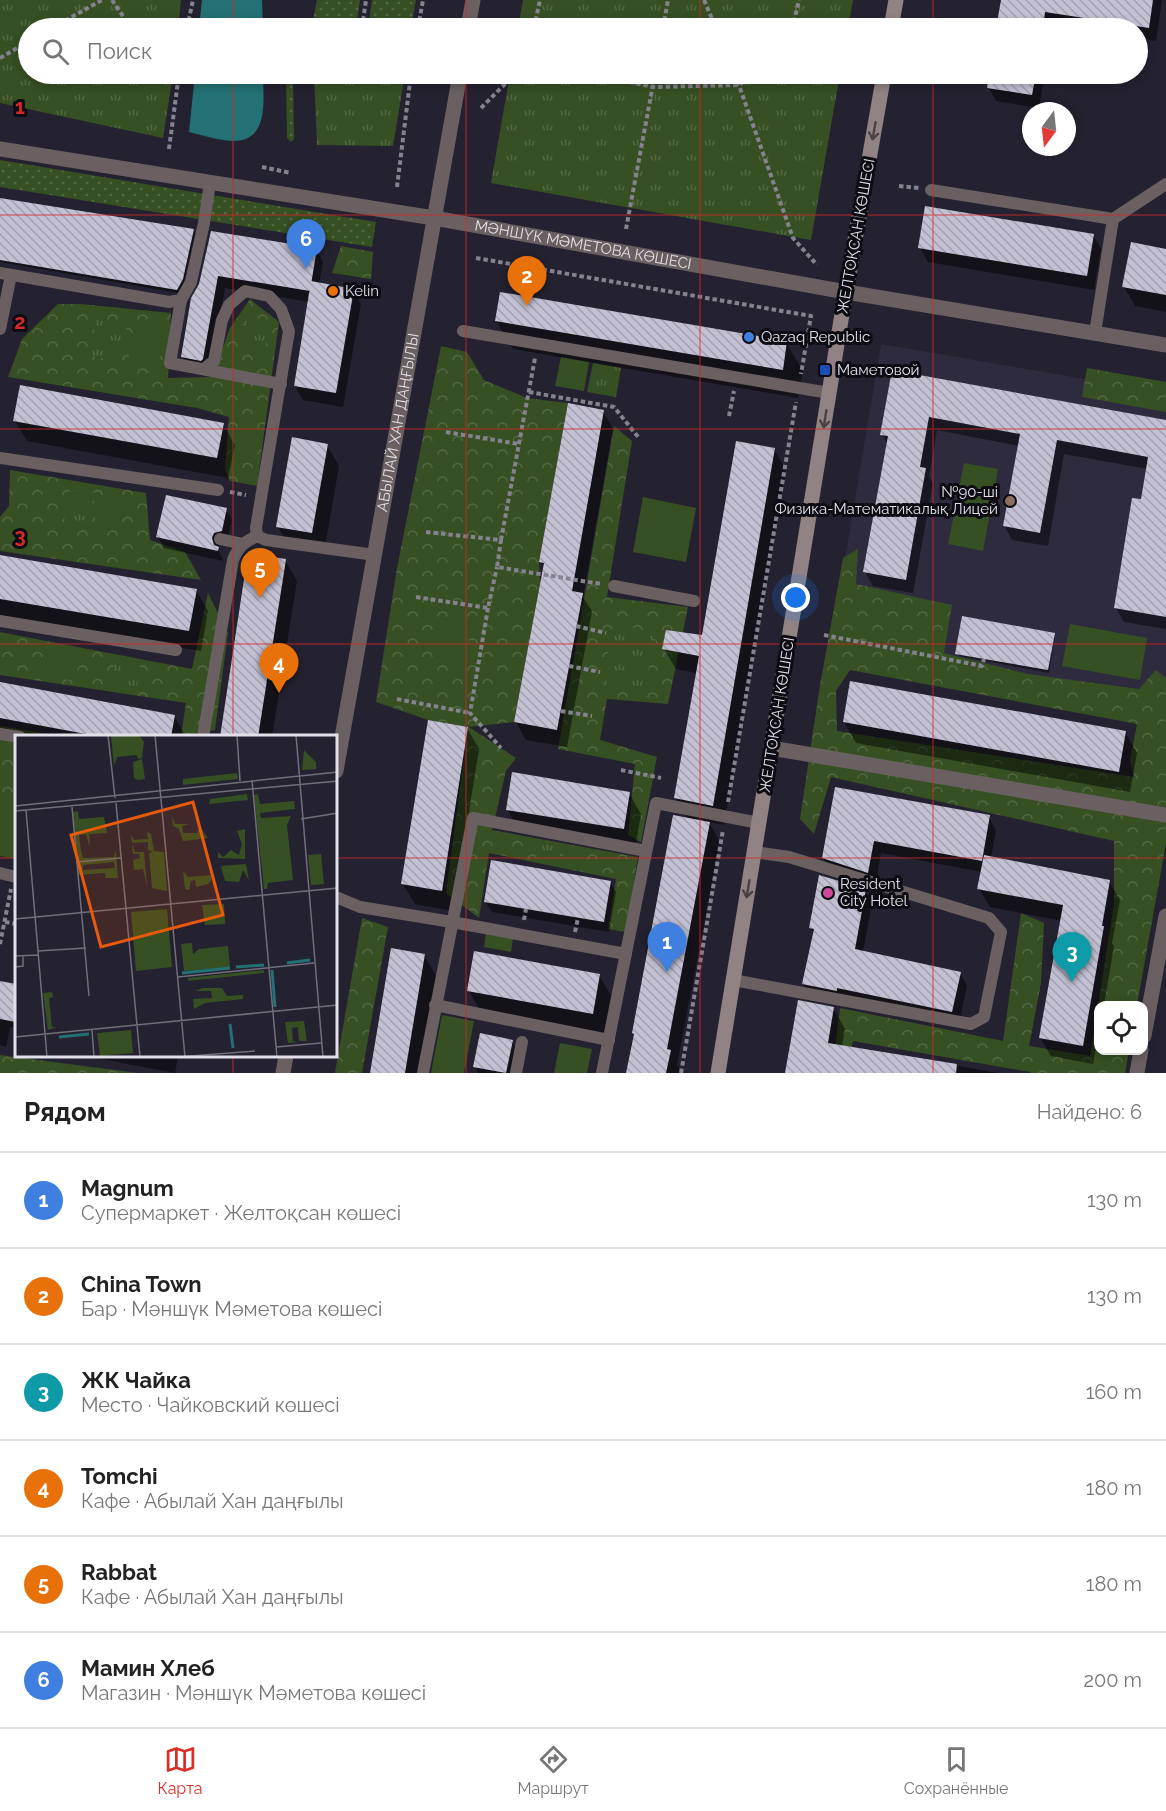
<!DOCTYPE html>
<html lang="ru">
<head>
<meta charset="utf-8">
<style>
	body { margin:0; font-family:Raleway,sans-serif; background:#f6f6f6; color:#222 }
	.controls { position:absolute; right:18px; bottom:18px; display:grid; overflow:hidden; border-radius:12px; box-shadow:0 3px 9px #0003 }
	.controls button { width:54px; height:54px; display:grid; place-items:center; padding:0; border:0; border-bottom:2px solid #e0e0e0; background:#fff; color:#222; font:30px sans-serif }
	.compass { position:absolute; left:1022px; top:102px; width:54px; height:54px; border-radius:50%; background:#fff; box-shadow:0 3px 9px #0003; rotate:195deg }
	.you { position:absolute; left:796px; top:598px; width:21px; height:21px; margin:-15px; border:4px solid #fff; border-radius:50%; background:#1a73e8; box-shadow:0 0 0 9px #1a73e833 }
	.badge { display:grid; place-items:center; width:39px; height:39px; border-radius:50%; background:#d93025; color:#fff; font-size:20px; font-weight:700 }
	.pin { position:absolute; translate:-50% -50px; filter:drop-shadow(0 2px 3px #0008) }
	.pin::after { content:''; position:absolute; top:32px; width:21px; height:18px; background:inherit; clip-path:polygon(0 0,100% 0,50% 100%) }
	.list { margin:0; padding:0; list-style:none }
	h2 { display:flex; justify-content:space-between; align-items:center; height:78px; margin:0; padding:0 24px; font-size:26px }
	h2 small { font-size:20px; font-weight:400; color:#767676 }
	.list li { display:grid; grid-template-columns:39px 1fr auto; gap:18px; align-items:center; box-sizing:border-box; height:96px; padding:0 24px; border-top:2px solid #e0e0e0 }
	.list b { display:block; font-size:22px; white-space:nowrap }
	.list p { margin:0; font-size:20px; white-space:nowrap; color:#767676 }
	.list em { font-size:20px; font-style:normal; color:#767676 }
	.icon { flex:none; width:33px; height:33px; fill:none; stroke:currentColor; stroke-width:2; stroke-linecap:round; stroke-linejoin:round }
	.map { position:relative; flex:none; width:1166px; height:1073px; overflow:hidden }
	.search { position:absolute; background:#fff; box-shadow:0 3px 9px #0003; left:18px; right:18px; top:18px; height:66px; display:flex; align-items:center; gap:15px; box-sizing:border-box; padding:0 21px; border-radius:33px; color:#767676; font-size:22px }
	.sheet { height:654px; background:#fff }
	nav { display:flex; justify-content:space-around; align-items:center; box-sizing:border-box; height:84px; border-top:2px solid #e0e0e0; background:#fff; font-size:16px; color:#767676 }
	nav a { display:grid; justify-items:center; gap:3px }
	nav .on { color:#d93025 }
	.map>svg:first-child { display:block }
</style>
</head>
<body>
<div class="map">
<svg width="1166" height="1073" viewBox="0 0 1166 1073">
	<defs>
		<pattern id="grass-dots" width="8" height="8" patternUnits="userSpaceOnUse" patternTransform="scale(1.5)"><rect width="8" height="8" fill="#364f23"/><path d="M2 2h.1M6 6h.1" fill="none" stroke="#536843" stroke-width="1.8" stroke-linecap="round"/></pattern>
		<pattern id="forest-crowns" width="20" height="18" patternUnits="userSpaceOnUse" patternTransform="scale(1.5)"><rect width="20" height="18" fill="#364f23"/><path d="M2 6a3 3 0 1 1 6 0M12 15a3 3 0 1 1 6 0" fill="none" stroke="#536843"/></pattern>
		<pattern id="park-tufts" width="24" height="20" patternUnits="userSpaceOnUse" patternTransform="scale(1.5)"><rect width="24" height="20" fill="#364f23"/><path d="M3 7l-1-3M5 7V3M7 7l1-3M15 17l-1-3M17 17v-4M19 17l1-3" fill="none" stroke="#536843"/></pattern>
		<pattern id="building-back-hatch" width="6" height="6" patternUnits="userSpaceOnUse" patternTransform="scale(1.5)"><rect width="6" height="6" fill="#c2c0d2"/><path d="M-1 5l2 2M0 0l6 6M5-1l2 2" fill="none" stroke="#a2a1af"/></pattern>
	</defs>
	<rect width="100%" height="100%" fill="#242230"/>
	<polygon fill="#2f2b3e" points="881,344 1166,393 1166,706 830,649"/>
	<g fill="url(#grass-dots)">
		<polygon points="317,0 360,0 356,28 332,28 312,25"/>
		<polygon points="372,0 416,0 411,28 368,28"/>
		<polygon points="286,74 293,74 294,139 291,142 287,138"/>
		<polygon points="0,160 376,222 372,247 0,187"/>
	</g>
	<g fill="url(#forest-crowns)" fill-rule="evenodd">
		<polygon points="341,246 373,252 371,279 332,273"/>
		<polygon points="250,299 279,322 257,486 230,481 225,469 229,417 197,408 8,377 22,339 58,304 81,304 171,313 168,378 212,377 230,328"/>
		<polygon points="441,346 467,352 484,380 527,398 568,403 539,562 540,584 514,722 469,727 516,758 506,771 492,830 638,857 626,932 608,929 616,879 489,853 479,918 446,893 468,727 428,720 376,702 397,568"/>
		<polygon points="1087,368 1166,382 1166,412 1082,397"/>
		<polygon points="614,426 632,441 607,597 688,607 668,704 607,699 600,740 657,757 641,842 628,835 635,764 558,749"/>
		<polygon points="10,470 146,493 150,540 185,552 201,580 0,551 0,517 9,506"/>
		<path d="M858,549L856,584L952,605L944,653L1028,674L1139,689L1156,670L1166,678V843L1137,1005H1098V1050L1129,1051L1125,1073H1031L1030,1072L853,1041L846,1073H832L840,1008L1003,1041L1021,913L1044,923L1041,983L1029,1046L1090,1056L1114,904V841L831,777L814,834L800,819L820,685L843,558ZM850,670L1137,724L1130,760L1134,777L837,731L836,691Z"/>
		<polygon points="208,593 228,633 215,730 181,736 186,703 0,675 0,632 192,669"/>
		<polygon points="0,726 65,737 16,737 16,811 0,828"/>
		<polygon points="362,918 388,927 362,1073 335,1073"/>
		<polygon points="0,1055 138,1073 0,1073"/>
	</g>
	<g fill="url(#park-tufts)">
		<polygon points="0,0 181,0 178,28 28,28 28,74 173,74 163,138 0,103"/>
		<polygon points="523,0 853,0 848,28 518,28"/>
		<polygon points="314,74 405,74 393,146 317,145"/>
		<polygon points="510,74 840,74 811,240 491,183"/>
		<polygon points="243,316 269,321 264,353 238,349"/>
		<polygon points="96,319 127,324 121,362 90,356"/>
		<polygon points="593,363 621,368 616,397 587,392"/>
		<polygon points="70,489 96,493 89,526 64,521"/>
		<polygon points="613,625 655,632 644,695 602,688"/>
		<polygon points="116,655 141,660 136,692 110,687"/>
		<polygon points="540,840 562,844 558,866 535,862"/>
	</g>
	<g fill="#364f23">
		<polygon points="134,324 164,329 158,367 128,362"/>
		<polygon points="561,357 589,362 584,391 555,386"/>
		<polygon points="236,427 261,432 255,464 229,459"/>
		<polygon points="964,463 998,469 983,551 948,544"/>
		<polygon points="99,495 125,499 120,531 94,526"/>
		<polygon points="643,497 696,508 686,562 633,552"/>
		<polygon points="440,618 472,624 465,662 433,656"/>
		<polygon points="1070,624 1147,638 1140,680 1062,666"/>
		<polygon points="50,642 76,647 70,680 44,675"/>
		<polygon points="0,802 16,805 16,859 0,856"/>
		<polygon points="565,845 587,849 583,871 561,867"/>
		<polygon points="486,933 513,938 511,952 484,947"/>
		<polygon points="442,1015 474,1021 464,1073 431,1073"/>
		<polygon points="560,1043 592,1049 587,1073 554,1073"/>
	</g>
	<g fill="#237174">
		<polygon points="202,0 262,0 263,28 199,28"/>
		<path d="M195,74H263C263,97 270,141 234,141C221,141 202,135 189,132Z"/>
	</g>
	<g fill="#0007">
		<polygon points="1002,0 1162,0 1156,41 1138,38 1138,28 1074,28 1052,25 1052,28 998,28"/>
		<polygon points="990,74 1045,74 1039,108 996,101 988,87"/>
		<polygon points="0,200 193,230 195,233 184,282 178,293 0,262"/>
		<polygon points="212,233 316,249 323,262 319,284 353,290 361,304 343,407 303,400 295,386 309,302 225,288 210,372 190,369 182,356"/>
		<polygon points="1093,235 1101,249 1094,290 928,262 920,248"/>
		<polygon points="1166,250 1166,312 1135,306 1124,287"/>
		<polygon points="496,321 786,342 803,371 798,398 513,349"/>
		<polygon points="893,372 1166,422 1166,629 1124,622 1116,608 1142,501 1148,469 1064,454 1048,546 1012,540 1004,525 1019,446 937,430 929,476 933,484 913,593 873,586 865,572 888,445 882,435"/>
		<polygon points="603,411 613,429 583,597 592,611 567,747 526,740 516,722 544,568 541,562"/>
		<polygon points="15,421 223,424 235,445 228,478 27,441"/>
		<polygon points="327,445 339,466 324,553 290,547 278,527"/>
		<polygon points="774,449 786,470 724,825 709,822 720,842 677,1065 681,1071 680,1073 626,1073 675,817 688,819 676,798 697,673 676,669 664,649 704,637"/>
		<polygon points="226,509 232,520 227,541 220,543 218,548 223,561 164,548 158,537"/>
		<polygon points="0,557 196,590 208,611 201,651 0,617"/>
		<polygon points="285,560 297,581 272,737 221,737"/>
		<polygon points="1054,634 1055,637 1049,673 959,656 957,653"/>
		<polygon points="0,684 174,716 186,737 0,736"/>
		<polygon points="844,722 1125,732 1137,753 1130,792 856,743"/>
		<polygon points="467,728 479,749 453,911 415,904 403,884"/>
		<polygon points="836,789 989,817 996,830 991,858 1109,881 1120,900 1112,943 1114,946 1104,1005 1098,1005 1098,1033 1093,1064 1051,1056 1040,1038 1062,921 990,907 979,889 982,872 881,853 875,885 831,871 823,858"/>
		<polygon points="629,793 641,814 635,849 519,830 507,809"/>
		<polygon points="610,882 616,892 609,932 492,912 485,901"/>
		<polygon points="865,890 872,903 863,952 960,973 967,986 959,1024 811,997 803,984 814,933 811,928"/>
		<polygon points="424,955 436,976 420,1073 371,1073"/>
		<polygon points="16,975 16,1028 10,1027 6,1047 0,1045 0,982 15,985"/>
		<polygon points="599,975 611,996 604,1034 481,1012 469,991"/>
		<polygon points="833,1008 845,1029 842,1046 999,1073 787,1073"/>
		<polygon points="512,1041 515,1048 510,1073 478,1073 475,1066"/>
		<polygon points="86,1056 178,1056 175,1073"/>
	</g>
	<g fill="url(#building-back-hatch)">
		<polygon points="1001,0 1153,0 1149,28 1045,12 1043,28 996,28"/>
		<polygon points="989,74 1036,74 1032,95 987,88"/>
		<polygon points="0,198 194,229 183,279 177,290 0,260"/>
		<polygon points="925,206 1094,234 1087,276 918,248"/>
		<polygon points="211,231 317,248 310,291 218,276 203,359 201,361 181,357 191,298 199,284"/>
		<polygon points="1131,242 1166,249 1166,295 1122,287"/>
		<polygon points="311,281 354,289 336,393 294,386"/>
		<polygon points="500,292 787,341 783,370 495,321"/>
		<polygon points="892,370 1166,420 1166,617 1114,608 1132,498 1141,499 1148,457 1057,440 1040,533 1003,526 1020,434 929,417 920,467 926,468 906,580 863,572 888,436 880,435"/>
		<polygon points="20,385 224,423 217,458 13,421"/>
		<polygon points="568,403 604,410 572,591 583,593 557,730 514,722 544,563 539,562"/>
		<polygon points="292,437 328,444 312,533 276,527"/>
		<polygon points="736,441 775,448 713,806 674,798 699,656 662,649 666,630 702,635"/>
		<polygon points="166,495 227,508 222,531 214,533 212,538 214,545 219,547 218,551 156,537"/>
		<polygon points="248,553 286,559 285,566 258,737 220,737"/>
		<polygon points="0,555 197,589 189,631 0,599"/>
		<polygon points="962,616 1055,633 1048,670 955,654"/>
		<polygon points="850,681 1126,731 1119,772 843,722"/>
		<polygon points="0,682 175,715 171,737 102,737 0,718"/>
		<polygon points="428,720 468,727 442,891 401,884"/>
		<polygon points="512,772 630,792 624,829 506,810"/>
		<polygon points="835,787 990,815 982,861 874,841 868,873 822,858"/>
		<polygon points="673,815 710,822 667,1049 671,1050 666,1073 626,1073 634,1034 632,1033"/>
		<polygon points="984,855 1110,880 1102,926 1104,926 1083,1046 1039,1038 1063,905 977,889"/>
		<polygon points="491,860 611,881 604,922 484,902"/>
		<polygon points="819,875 866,889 855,949 961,972 952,1012 837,988 837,991 802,984 814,929 809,928"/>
		<polygon points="391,948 425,954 421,978 405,1073 370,1073"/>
		<polygon points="474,951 600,974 593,1014 467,991"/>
		<polygon points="0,981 16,984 16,1022 0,1019"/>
		<polygon points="798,1000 834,1007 828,1043 957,1064 956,1073 785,1073"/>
		<polygon points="480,1033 513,1040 506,1073 473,1067"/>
	</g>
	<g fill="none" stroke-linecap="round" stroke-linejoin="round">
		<g stroke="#85838f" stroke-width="4" stroke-dasharray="4.5 3" stroke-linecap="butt">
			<polyline points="112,0 131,28"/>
			<polyline points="704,0 716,28"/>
			<polyline points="52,28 102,0"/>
			<polyline points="187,28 193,0"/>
			<polyline points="362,28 366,0"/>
			<polyline points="418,28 423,0"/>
			<polyline points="534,28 540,0"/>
			<polyline points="663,28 668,0"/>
			<polyline points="790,28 793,26 799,0"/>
			<polyline points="0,58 28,42"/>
			<polyline points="592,74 653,87 740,85 750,74"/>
			<polyline points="735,74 793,238 817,265"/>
			<polyline points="481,108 515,74"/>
			<polyline points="169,149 179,74"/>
			<polyline points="262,167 291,173"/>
			<polyline points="899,186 919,188"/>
			<polyline points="397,187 411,74"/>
			<polyline points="626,229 655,74"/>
			<polyline points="476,258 811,316 801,374"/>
			<polyline points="529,392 614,407 639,438"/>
			<polyline points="729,416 734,391"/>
			<polyline points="446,432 519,444"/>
			<polyline points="230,492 246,495"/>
			<polyline points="426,532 501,540 497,567 601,584"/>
			<polyline points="501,540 535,358"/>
			<polyline points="416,597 488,608 497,567"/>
			<polyline points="488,608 470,713 501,748"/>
			<polyline points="576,626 606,633"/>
			<polyline points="824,635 982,666 984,659"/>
			<polyline points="569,666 600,672"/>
			<polyline points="397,699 470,713"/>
			<polyline points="561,711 592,716"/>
			<polyline points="621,770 661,778"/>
			<polyline points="728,802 796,402"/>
			<polyline points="524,920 526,909"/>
			<polyline points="5,922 16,924"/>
			<polyline points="575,932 578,918"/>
			<polyline points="0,944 11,889"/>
			<polyline points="681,1073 723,830"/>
		</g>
		<g stroke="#6a6061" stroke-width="12">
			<polyline points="931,190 1113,219"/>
			<polyline points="0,273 169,302 181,300 191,282 204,223 210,183"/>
			<polyline points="181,300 170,363 281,384"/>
			<polyline points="0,329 11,275"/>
			<polyline points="463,331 829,393"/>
			<polyline points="1095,333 1113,219 1166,184"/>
			<polyline points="204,369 214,361 222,320 229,305 245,291 269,296 281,309 289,331 256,528 257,536 266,540 375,555"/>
			<polyline points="0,458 218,490"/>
			<polyline points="220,539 243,544"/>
			<polyline points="614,586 694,601"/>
			<polyline points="0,621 176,650"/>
			<polyline points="0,734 20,737"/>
			<path d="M203,737L233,560C238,547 244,542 257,536"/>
			<polyline points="0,873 16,877"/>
			<polyline points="336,897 360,907 452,922 626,954"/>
			<polyline points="733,980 971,1024 984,1017 1001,932 989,918 789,857 754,852"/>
			<polyline points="435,1005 609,1040"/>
			<polyline points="423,1073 473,818 646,851"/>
			<polyline points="516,1073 522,1042"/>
			<polyline points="602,1073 656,803 759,823"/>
		</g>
		<g stroke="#6a6061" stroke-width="15">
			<polyline points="771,748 1166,815"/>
			<polyline points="1144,1036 1166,916"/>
			<polyline points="1137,1073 1141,1050"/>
		</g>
		<g stroke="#6a6061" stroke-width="15">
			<polyline points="468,28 473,0"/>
			<path id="s1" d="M0,149L434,218L846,292L1166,345"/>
			<path id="s2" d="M336,771L460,74"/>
			<polyline points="283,1073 286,1056"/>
		</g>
		<g stroke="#918384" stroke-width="15">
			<polyline points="891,28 896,0"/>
			<polyline points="718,1073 841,320 884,74"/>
		</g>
	</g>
	<defs><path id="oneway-shaft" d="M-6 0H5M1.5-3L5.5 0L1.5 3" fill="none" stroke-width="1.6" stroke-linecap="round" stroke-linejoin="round" transform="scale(1.5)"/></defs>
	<g stroke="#484245">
		<use href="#oneway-shaft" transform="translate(874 131) rotate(100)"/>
		<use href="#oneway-shaft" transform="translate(825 419) rotate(99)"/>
		<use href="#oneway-shaft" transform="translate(748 889) rotate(99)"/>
	</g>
	<path fill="none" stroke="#d62828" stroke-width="1.5" stroke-opacity="0.55" d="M233,0V28M466,0V28M700,0V28M933,0V28M233,74V737M466,74V1073M700,74V1073M933,74V1073M0,215H1166M0,429H1166M0,644H1166M0,858H16M336,858H1166M233,1056V1073"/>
	<circle fill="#e8710a" stroke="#0d0c12" stroke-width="2" cx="333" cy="291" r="6"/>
	<circle fill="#3f7fe0" stroke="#0d0c12" stroke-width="2" cx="749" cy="337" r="6"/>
	<rect fill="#1a4fb4" stroke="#0d0c12" stroke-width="2" x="819" y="364" width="12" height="12" rx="3"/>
	<circle fill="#8d6e63" stroke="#0d0c12" stroke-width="2" cx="1010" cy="501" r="6"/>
	<circle fill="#d1479c" stroke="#0d0c12" stroke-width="2" cx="828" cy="893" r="6"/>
	<g text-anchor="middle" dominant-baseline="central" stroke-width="6" stroke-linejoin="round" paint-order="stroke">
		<g font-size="15" fill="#e1e0e9" stroke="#0d0c12">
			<text transform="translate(856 236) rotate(-80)">ЖЕЛТОҚСАН КӨШЕСІ</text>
			<text stroke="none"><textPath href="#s1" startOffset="591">МӘНШҮК МӘМЕТОВА КӨШЕСІ</textPath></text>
			<text stroke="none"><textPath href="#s2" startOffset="354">АБЫЛАЙ ХАН ДАҢҒЫЛЫ</textPath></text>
			<text transform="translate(777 715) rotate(-81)">ЖЕЛТОҚСАН КӨШЕСІ</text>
		</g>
		<g font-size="15" fill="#e1e0e9" stroke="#0d0c12" text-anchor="start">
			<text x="345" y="291">Kelin</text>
			<text x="761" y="337">Qazaq Republic</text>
			<text x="837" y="370">Маметовой</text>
			<text x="998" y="492" text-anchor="end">№90-ші<tspan x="998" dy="17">Физика-Математикалық Лицей</tspan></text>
			<text x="840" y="884">Resident<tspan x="840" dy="17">City Hotel</tspan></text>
		</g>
	</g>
	<g transform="translate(15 735)">
		<rect width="322" height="322" fill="#242230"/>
		<path d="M289,15L301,27V34L287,35ZM249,235V238L173,246V243Z" fill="#364f23"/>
		<path d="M96,0H124L129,7L127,23L123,24L122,20L102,22L99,31ZM127,24L130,44L123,45L119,43L118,27ZM222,38L223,44L168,50V44ZM232,59L233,65L194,69L195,64ZM243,59L245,69L279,66L280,74L245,78L246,83L276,81L272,90L278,145L253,148L252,154H249L239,60ZM63,76L64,84L89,82L92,98L74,99L75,113L71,99L64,100L66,116L68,123L99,122L101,116L103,146L102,143H91L90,138L63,140L58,77ZM99,127L100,133L68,135V130ZM157,81L160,89H174L167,91L168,98H182L185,92L193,103L168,106L164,94L158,91ZM230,94V124L203,123V117L208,122L216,115L224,120L227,109L222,96ZM132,97L136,99L139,116L149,117L152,156L137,153L134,118L138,117L133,115V107L117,108L116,100L119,105L133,104ZM117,109L120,117H129L132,152L128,134L119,135L118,125L125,123L124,119H118ZM231,129L234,146L228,135L224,147L210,146L206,131ZM168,136L173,142L197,140L196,145L193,149L181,152L180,145L176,146L174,155L170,154ZM188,253H207L212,261L228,260V264L190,268L179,274L178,264L197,263L196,256H180ZM37,257L38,262L34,263L37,292H41L33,295L28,258ZM289,286L292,306H284L283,292L277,293L278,306L283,307L273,308L270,287Z" fill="#364f23" fill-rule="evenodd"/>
		<path d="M306,119L309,149L296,150L293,120ZM209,169L210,189L190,190L187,170ZM152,174L157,232L121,236L116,177ZM177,208L178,219L184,214L213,211L215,232L169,236L166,209ZM116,295L118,318L85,321L82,298Z" fill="#364f23"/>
		<path fill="none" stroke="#237174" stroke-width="3" d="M272,228L295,225M221,232L249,230M257,235L260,272M167,238L215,233M215,289L218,313M44,302L74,299"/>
		<path fill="none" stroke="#706e7a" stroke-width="1.5" d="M93,0L100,63M140,0L170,322M222,0L225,46M281,0L308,322M237,45L262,322M101,68L125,322M0,71L323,37M57,72L74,261M11,75L32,322M0,76L323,46M286,84L323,78M61,127L106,123M0,184L323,153M23,216L71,213M0,221L23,220M0,232L8,231V221M163,242L299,228M77,295L79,322M0,302L323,270M261,312L306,308M163,322L240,316"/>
		<path fill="#e8590c" fill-opacity="0.15" stroke="#e8590c" stroke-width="3" d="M178,67L208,180L86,212L56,100Z"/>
		<rect width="322" height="322" fill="none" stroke="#e1e0e9" stroke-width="3"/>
	</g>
	<g font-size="20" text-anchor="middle" font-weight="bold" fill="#d62828" stroke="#0d0c12" stroke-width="6" stroke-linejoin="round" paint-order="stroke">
		<text x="20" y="114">1</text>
		<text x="20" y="329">2</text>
		<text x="20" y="543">3</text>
	</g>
</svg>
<div class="controls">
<button><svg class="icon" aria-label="locate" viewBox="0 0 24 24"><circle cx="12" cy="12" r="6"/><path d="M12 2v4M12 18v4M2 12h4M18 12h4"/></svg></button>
</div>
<svg class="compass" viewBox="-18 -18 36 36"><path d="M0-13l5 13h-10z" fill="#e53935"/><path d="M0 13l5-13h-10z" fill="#767676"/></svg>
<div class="you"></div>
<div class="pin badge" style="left:667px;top:972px;background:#3f7fe0">1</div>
<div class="pin badge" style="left:527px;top:306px;background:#e8710a">2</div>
<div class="pin badge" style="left:1072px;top:982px;background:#0f9aa8">3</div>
<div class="pin badge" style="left:279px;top:693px;background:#e8710a">4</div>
<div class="pin badge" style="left:260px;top:598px;background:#e8710a">5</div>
<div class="pin badge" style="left:306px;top:269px;background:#3f7fe0">6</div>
<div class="search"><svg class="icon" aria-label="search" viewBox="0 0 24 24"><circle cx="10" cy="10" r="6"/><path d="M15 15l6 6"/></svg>Поиск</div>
</div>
<section class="sheet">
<h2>Рядом<small>Найдено: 6</small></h2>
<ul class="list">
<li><span class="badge" style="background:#3f7fe0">1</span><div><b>Magnum</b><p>Супермаркет · Желтоқсан көшесі</p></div><em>130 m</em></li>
<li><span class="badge" style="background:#e8710a">2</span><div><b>China Town</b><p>Бар · Мәншүк Мәметова көшесі</p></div><em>130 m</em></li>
<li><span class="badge" style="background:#0f9aa8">3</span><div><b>ЖК Чайка</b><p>Место · Чайковский көшесі</p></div><em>160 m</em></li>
<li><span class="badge" style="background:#e8710a">4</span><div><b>Tomchi</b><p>Кафе · Абылай Хан даңғылы</p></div><em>180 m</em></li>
<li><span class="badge" style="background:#e8710a">5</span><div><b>Rabbat</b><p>Кафе · Абылай Хан даңғылы</p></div><em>180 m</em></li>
<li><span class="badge" style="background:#3f7fe0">6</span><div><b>Мамин Хлеб</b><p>Магазин · Мәншүк Мәметова көшесі</p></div><em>200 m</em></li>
</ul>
</section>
<nav>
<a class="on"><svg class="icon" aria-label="map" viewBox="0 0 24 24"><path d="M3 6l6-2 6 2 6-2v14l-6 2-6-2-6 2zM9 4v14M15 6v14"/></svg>Карта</a>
<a><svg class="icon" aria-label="directions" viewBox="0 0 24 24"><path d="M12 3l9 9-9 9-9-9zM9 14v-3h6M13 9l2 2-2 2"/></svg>Маршрут</a>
<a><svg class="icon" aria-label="saved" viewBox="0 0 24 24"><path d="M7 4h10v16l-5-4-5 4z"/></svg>Сохранённые</a>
</nav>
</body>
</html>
